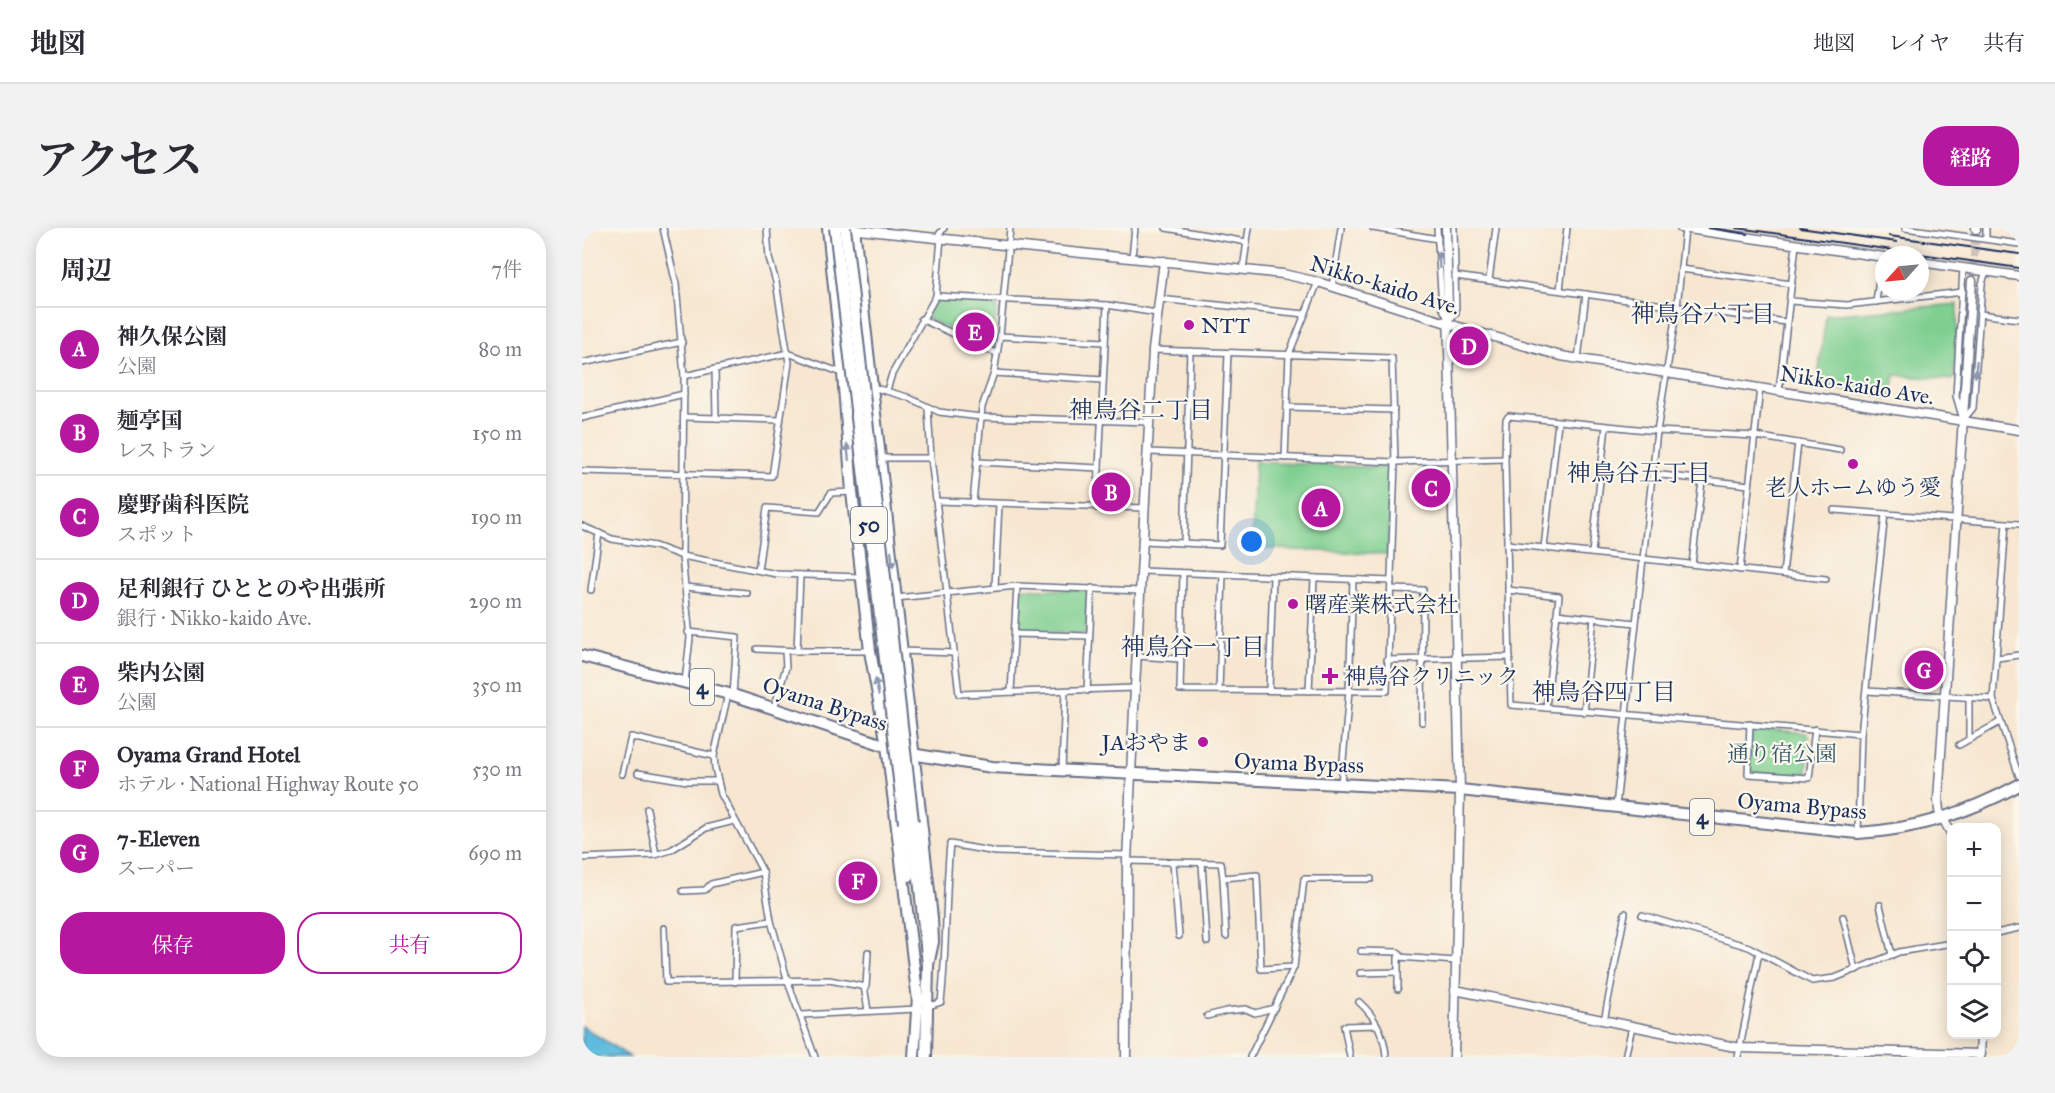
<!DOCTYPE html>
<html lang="ja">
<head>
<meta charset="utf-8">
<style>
	body { margin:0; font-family:"IM FELL Great Primer","Noto Serif JP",serif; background:#f2f2f3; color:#2b2b33 }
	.controls { position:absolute; right:18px; bottom:18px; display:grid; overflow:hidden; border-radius:12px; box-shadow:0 3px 15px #0003 }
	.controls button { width:54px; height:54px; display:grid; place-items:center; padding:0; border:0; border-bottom:2px solid #e1e1e2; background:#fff; color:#2b2b33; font:30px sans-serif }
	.compass { position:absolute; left:1293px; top:18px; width:54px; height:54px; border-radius:50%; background:#fff; box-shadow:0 3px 15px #0003; rotate:243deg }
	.you { position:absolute; left:670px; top:314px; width:21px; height:21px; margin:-15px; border:4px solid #fff; border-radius:50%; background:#1a73e8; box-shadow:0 0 0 9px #1a73e833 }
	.badge { display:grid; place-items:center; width:39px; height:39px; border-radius:50%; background:#b5179e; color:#fff; font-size:20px; font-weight:700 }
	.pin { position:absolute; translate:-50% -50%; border:3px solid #fff; box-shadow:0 2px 6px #0006 }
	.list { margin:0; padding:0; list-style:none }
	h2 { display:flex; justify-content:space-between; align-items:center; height:78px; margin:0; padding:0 24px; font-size:26px }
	h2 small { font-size:20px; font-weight:400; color:#7c7c81 }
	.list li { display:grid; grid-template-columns:39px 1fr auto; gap:18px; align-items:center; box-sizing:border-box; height:84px; padding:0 24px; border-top:2px solid #e1e1e2 }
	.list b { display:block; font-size:22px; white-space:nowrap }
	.list p { margin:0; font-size:20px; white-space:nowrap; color:#7c7c81 }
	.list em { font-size:20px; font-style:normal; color:#7c7c81 }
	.actions { display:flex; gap:12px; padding:18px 24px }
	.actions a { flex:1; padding:14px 0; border:2px solid #b5179e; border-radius:24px; text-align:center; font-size:21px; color:#b5179e }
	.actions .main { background:#b5179e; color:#fff }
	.icon { flex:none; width:33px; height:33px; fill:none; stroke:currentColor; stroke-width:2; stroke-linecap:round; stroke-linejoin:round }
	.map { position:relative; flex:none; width:1437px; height:829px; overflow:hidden; border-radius:24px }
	header { display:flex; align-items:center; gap:36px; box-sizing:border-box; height:84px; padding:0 30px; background:#fff; border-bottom:2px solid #e1e1e2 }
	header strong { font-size:28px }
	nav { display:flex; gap:33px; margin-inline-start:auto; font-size:21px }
	.intro { display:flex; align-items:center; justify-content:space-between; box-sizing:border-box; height:144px; padding:0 36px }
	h1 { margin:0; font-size:42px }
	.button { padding:15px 27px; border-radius:24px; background:#b5179e; color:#fff; font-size:21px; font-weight:700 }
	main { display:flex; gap:36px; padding:0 36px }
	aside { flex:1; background:#fff; border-radius:24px; box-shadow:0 3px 15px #0003 }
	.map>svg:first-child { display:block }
</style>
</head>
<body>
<header>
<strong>地図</strong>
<nav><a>地図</a><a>レイヤ</a><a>共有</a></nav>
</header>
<div class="intro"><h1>アクセス</h1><a class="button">経路</a></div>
<main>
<aside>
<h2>周辺<small>7件</small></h2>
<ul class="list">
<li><span class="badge">A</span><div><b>神久保公園</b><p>公園</p></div><em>80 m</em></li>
<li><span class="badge">B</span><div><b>麺亭国</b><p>レストラン</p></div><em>150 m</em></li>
<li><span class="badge">C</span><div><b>慶野歯科医院</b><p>スポット</p></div><em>190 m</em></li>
<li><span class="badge">D</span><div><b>足利銀行 ひととのや出張所</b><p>銀行 · Nikko-kaido Ave.</p></div><em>290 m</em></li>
<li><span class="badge">E</span><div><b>柴内公園</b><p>公園</p></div><em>350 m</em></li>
<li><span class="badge">F</span><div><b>Oyama Grand Hotel</b><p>ホテル · National Highway Route 50</p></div><em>530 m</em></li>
<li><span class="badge">G</span><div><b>7-Eleven</b><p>スーパー</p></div><em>690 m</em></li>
</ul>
<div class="actions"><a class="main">保存</a><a>共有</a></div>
</aside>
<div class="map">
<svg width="1437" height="829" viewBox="0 0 1437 829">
	<rect width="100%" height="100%" fill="#fbf7ec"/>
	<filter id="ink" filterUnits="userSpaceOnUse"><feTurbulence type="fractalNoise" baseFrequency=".0167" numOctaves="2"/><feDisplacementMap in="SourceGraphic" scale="12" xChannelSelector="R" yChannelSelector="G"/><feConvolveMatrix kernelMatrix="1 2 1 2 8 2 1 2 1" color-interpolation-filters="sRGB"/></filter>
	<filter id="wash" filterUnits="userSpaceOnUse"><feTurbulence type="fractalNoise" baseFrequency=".008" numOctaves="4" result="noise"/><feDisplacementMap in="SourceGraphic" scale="24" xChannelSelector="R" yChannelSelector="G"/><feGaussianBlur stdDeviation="1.35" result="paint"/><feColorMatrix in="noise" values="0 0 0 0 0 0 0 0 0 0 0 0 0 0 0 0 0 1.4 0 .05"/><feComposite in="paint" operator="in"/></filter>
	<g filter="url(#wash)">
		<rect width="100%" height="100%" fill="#f7e7d1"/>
		<g fill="#7ecf90" stroke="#4c7f77" stroke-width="1.5">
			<polygon points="358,72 412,75 415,79 411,118 406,120 344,90 352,74"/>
			<polygon points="1376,76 1372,152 1313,147 1309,171 1235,157 1244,87"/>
			<polygon points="673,234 809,240 806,326 670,320"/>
			<polygon points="437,360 506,363 504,406 436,403"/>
			<polygon points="1173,500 1224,505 1227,508 1225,545 1223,547 1170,545 1167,542 1169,504"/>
		</g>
		<polygon fill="#5fbbdd" stroke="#3d759e" stroke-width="1.5" points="0,798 48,829 0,829"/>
	</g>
	<g filter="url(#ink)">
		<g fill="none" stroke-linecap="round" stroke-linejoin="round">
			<polyline stroke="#cbc2ba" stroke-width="8" stroke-dasharray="8 4" stroke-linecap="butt" points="1390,53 1394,2"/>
			<g stroke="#686f86" stroke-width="8">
				<g id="street">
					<polyline points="81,0 94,56 102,148 100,328 108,410 103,454"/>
					<polyline points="584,0 665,14"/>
					<polyline points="791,0 856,11"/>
					<polyline points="855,0 860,79 867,92 874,85 872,0"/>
					<polyline points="1323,0 1437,16"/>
					<polyline points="1404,0 1404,11"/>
					<polyline points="355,9 362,0"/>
					<polyline points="550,29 553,0"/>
					<polyline points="661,41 667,0"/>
					<polyline points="1099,41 1210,56"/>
					<polyline points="873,48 1204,94"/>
					<polyline points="907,52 914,0"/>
					<polyline points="750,59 759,0"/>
					<polyline points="978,62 985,0"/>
					<polyline points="354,68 525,77 575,85"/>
					<polyline points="577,71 723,86"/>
					<polyline points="1208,73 1265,77 1381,64"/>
					<polyline points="1294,74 1300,29"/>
					<polyline points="1398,86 1437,91"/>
					<polyline points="339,91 414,125"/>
					<polyline points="418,108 522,114"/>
					<polyline points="571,122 810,130 813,234 805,463 598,462 601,345"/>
					<polyline points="996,131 1004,66"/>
					<polyline points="0,135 100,114"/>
					<polyline points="133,141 134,190"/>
					<polyline points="412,145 521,152"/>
					<polyline points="102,148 206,125 260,145"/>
					<polyline points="290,159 325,169 357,184 399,189 568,194"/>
					<polyline points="305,162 310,146 354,68 359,10"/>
					<polyline points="1197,163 1214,17"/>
					<polyline points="705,179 812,182"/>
					<polyline points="346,180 349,230 377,466 553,460"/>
					<polyline points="1379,185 1374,168 1381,40"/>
					<polyline points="102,189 198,192"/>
					<polyline points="0,190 102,166"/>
					<polyline points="1382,191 1391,180 1400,56 1404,43"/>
					<polyline points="1258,222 1173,208 1075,203 927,188 924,191 923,231 929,477 1279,506"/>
					<polyline points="567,224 813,234 923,231"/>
					<polyline points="298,230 349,230"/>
					<polyline points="703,230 707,126 736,54"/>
					<polyline points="395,234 517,240"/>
					<polyline points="0,243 190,248 207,135 194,54 187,30 185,0"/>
					<polyline points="1071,246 1167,257"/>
					<polyline points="355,273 564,280"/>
					<polyline points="391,275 400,179 412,145 418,108 428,0"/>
					<polyline points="515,280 525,77"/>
					<polyline points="1252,282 1437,296"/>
					<polyline points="1424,295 1411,471 1437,548"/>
					<polyline points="0,298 30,311 73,318 100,328 195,346 279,349"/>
					<polyline points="562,313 638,317 646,125"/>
					<polyline points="602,315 608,123"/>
					<polyline points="925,316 1244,351"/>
					<polyline points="962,320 976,194"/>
					<polyline points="1010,325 1024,198"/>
					<polyline points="1110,336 1120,253"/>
					<polyline points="176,342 185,280 237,284 249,265 270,264"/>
					<polyline points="1158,342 1178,160"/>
					<polyline points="560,343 809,353"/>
					<polyline points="1201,346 1216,215"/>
					<polyline points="218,347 215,423 288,423"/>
					<polyline points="103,359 165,365"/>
					<polyline points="413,359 417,276"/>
					<polyline points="809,361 841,362 840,494"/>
					<polyline points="9,362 17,305"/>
					<polyline points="926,362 977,368 964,480"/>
					<polyline points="314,370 435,358 559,363"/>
					<polyline points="975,386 1053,395"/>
					<polyline points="106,404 155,409 151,467"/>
					<polyline points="433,406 507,408"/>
					<polyline points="175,421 215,423"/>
					<polyline points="320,423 372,425"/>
					<polyline points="555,428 598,431"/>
					<polyline points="1415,430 1437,427"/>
					<polyline points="805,432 928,429"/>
					<polyline points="637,462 641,347"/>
					<polyline points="687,462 691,349"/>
					<polyline points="505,463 510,360"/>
					<polyline points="727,463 732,350"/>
					<polyline points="1285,463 1411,471"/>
					<polyline points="429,464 435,358"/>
					<polyline points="146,466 132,528 133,540 139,566 181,644 189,693 206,754 233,829"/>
					<polyline points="1387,470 1387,511"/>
					<polyline points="192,481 204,439 203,423"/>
					<polyline points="1002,484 1012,390"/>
					<polyline points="1168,496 1166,546 1227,550 1233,501"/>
					<polyline points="1377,517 1418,494"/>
					<polyline points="480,542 483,463"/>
					<polyline points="56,545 105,553 136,553"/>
					<polyline points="40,546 49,509 132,528"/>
					<polyline points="759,556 767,463 771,352"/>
					<polyline points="1034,578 1075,203 1095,79 1103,1"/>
					<polyline points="65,581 74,626"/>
					<polyline points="1276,604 1279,506 1303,286"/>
					<polyline points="0,630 73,627 89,622 124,600 152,593"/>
					<polyline points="545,633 639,635 641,650 675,647 679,741 712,739"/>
					<polyline points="591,635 597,708"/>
					<polyline points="620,636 625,714"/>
					<polyline points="641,650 644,708"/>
					<polyline points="101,663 123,662 129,656 181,644"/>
					<polyline points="1298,677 1310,727"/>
					<polyline points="1060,687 1167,719 1230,753 1253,750 1317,724 1370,715"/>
					<polyline points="1261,689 1274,742"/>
					<polyline points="82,700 84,754 247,752 284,759 286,724"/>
					<polyline points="1414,705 1437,700"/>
					<polyline points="779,723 816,724 819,728"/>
					<polyline points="778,745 816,744"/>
					<polyline points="153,754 154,698 189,693"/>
					<polyline points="282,758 286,783"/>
					<polyline points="816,761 816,729 874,733"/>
					<path d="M777,774C793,788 803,808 804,829"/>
					<path d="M347,778L359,774C365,722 363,669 368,616L414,624L546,627"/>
					<polyline points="219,787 334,781"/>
					<polyline points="625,788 644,783 664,781 673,785 692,780"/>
					<polyline points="1022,793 1043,685"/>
					<polyline points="668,829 712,739 722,651 789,651"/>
					<polyline points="768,829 762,798 795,797"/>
					<polyline points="1043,829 1050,799"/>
					<polyline points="1156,829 1177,725"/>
				</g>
			</g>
			<g stroke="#686f86" stroke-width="11">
				<g id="secondary">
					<polyline points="864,0 878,562 872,829"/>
					<polyline points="1099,0 1302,29"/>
					<polyline points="267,1 701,46 736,54 874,98 979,128 1437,202"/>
					<polyline points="1394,1 1394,0"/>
					<polyline points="1338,34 1437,48"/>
					<polyline points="1370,607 1357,583 1356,572 1390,53"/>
					<polyline points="873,762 1158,820 1399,826"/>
					<polyline points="544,829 545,633 553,460 571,122 582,33"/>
					<polyline points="1398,829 1399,806"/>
				</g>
			</g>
			<g stroke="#686f86" stroke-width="14">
				<g id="highway">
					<polyline points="246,0 261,146 270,264 288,423 305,517 336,773"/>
					<polyline points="272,0 350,690 351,714 346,737"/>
					<path d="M0,428L151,467L329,526L410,539L878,562L1276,605C1334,602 1386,585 1437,557"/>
					<polyline points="331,593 346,737 344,829"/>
					<polyline points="322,595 327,648"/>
					<polyline points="332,829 336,768"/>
				</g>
			</g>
			<use href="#street" stroke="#fff" stroke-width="5"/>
			<use href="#secondary" stroke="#fff" stroke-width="8"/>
			<use href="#highway" stroke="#fff" stroke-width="10"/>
			<g stroke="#1b2f5e" stroke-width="2">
				<polyline points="1126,0 1165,6"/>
				<polyline points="1155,0 1437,40"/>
				<polyline points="1218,0 1315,14"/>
				<polyline points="1307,8 1437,26"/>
			</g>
			<g stroke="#686f86" stroke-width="14" stroke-linecap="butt">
				<g id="highway-bridge">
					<polyline points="253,0 322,595"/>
					<polyline points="263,0 331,593"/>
				</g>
			</g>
			<use href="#highway-bridge" stroke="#fff" stroke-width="10"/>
		</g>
		<defs><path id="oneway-solid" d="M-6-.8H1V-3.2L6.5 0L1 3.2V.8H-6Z" transform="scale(1.5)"/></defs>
		<g fill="#8d97ae">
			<use href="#oneway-solid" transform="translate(857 32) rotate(-93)"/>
			<use href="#oneway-solid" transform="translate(1394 141) rotate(95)"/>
			<use href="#oneway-solid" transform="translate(266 224) rotate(-96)"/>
			<use href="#oneway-solid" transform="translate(310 331) rotate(84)"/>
			<use href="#oneway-solid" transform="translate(295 459) rotate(-101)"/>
		</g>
	</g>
	<g fill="#b5179e" stroke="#fbf7ec" stroke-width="2">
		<circle cx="607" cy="97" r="6"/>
		<circle cx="1271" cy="236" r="6"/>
		<circle cx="711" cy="376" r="6"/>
		<path d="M745 439h6v6h6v6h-6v6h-6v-6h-6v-6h6z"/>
		<circle cx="621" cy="514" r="6"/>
	</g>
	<g text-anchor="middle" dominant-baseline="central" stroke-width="4.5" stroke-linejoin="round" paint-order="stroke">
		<g fill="#fbf7ec" stroke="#5e6b89" stroke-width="1.5">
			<rect x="269" y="279" width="36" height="36" rx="4.5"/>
			<rect x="108" y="441" width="24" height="36" rx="4.5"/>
			<rect x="1108" y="571" width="24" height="36" rx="4.5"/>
		</g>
		<g font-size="21" font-weight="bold" fill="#1b2f5e">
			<text x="287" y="297">50</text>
			<text x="120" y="459">4</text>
			<text x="1120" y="589">4</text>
		</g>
		<g font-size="22" fill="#1b2f5e" stroke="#fbf7ec">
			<text transform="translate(803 57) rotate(17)">Nikko-kaido Ave.</text>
			<text transform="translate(1275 157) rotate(9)">Nikko-kaido Ave.</text>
			<text transform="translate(243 476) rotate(18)">Oyama Bypass</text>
			<text transform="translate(717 535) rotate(2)">Oyama Bypass</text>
			<text transform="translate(1220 578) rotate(5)">Oyama Bypass</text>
		</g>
		<g font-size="22" fill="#1b2f5e" stroke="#fbf7ec" text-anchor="start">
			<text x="619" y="97">NTT</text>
			<text x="1271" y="259" text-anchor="middle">老人ホームゆう愛</text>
			<text x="723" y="376">曙産業株式会社</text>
			<text x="762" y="448">神鳥谷クリニック</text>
			<text x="609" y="514" text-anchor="end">JAおやま</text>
		</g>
		<g font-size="22" fill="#34576a" stroke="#fbf7ec">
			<text x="1200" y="525">通り宿公園</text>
		</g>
		<g font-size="24" fill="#1b2f5e" stroke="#fbf7ec">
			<text x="1121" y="86">神鳥谷六丁目</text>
			<text x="559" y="182">神鳥谷二丁目</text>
			<text x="1057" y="245">神鳥谷五丁目</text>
			<text x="611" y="419">神鳥谷一丁目</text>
			<text x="1022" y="464">神鳥谷四丁目</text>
		</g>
	</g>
</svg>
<div class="controls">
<button>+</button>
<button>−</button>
<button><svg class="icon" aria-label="locate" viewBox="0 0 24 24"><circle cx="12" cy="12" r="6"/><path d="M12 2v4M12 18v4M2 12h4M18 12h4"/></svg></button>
<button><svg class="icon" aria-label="layers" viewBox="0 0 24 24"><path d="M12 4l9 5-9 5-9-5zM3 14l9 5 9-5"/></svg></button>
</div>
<svg class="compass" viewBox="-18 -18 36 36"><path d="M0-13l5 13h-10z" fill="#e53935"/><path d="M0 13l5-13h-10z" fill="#7c7c81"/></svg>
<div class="you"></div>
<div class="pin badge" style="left:739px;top:280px">A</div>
<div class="pin badge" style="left:529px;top:264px">B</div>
<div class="pin badge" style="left:849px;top:260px">C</div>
<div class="pin badge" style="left:887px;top:118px">D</div>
<div class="pin badge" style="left:393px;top:104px">E</div>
<div class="pin badge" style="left:276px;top:653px">F</div>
<div class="pin badge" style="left:1342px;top:442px">G</div>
</div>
</main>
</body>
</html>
